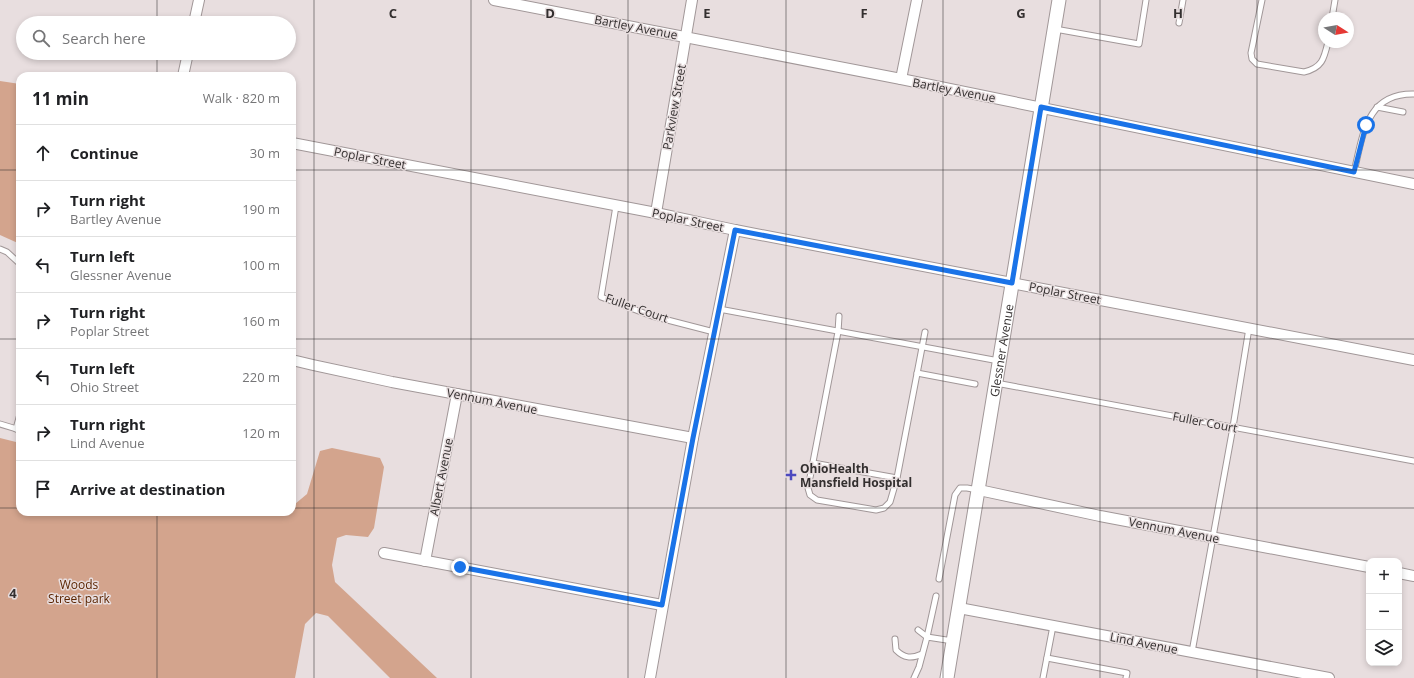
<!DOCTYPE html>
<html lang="en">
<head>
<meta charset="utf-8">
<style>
	body { margin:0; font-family:"Open Sans",sans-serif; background:#f2f2f2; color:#202124 }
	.controls { position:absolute; right:12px; bottom:12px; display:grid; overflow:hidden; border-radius:8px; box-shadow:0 2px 6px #0003 }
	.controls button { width:36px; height:36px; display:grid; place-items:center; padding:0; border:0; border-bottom:1px solid #e0e0e0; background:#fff; color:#202124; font:20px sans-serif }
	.compass { position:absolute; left:1318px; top:12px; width:36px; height:36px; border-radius:50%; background:#fff; box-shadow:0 2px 6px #0003; rotate:101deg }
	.stop { position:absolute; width:12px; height:12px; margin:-9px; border:3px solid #1a73e8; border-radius:50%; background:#fff }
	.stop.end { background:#1a73e8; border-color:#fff; box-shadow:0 1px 4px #0008 }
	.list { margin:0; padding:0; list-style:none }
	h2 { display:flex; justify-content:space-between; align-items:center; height:52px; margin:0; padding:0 16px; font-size:17px }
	h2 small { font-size:13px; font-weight:400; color:#757577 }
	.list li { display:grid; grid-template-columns:26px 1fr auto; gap:12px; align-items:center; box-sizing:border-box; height:56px; padding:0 16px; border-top:1px solid #e0e0e0 }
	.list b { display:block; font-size:15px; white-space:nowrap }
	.list p { margin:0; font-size:13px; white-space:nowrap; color:#757577 }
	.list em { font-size:13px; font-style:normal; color:#757577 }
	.icon { flex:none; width:22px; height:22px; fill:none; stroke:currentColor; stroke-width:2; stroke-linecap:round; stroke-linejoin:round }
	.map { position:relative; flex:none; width:1414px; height:678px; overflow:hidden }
	.search { position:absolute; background:#fff; box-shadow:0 2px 6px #0003; left:16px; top:16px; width:280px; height:44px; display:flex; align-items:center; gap:10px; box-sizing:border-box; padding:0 14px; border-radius:22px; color:#757577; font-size:15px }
	.panel { position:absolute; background:#fff; box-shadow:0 2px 6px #0003; left:16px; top:72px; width:280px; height:444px; border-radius:12px }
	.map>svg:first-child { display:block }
</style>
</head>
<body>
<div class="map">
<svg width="1414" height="678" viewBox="0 0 1414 678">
	<rect width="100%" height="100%" fill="#e8dedf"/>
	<g fill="#d3a48d">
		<polygon points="0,81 20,84 20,244 0,235"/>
		<polygon points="0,438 20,443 20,512 292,512 292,503 295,504 307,494 320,451 332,448 380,458 384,467 374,528 368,537 346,535 337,538 332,565 335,582 437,678 390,678 328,616 316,613 305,624 295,678 0,678"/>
	</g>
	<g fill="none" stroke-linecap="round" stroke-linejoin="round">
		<g stroke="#a19798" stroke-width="7">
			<g id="service">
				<path d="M1262,0L1251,53L1252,59L1257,64L1304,72C1322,68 1324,59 1328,42"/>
				<polyline points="1332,18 1335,0"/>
				<polyline points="1179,23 1183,0"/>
				<polyline points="1055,29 1139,44 1146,0"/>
				<polyline points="1377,107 1403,112"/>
				<path d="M1354,172C1363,135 1366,93 1414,94"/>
				<polyline points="616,206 601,297 652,316 714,332"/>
				<polyline points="0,249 7,252 20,264"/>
				<path d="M719,309C812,327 906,343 999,361"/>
				<polyline points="839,316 838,332 808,488 810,495 817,500 876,510 884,508 890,502 897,478 925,332"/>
				<polyline points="917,373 975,384"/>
				<polyline points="996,383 1414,461"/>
				<polyline points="0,424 20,430"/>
				<polyline points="16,429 20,414"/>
				<polyline points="813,463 897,478"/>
				<polyline points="939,579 955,495 960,488 967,488 978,490"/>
				<polyline points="918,630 927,637 936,596"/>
				<path d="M895,639L896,650C904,658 911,659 922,654"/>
				<polyline points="1192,652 1233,427 1249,328"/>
				<polyline points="1047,658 1127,673 1126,678"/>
				<polyline points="914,678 919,667 927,637 953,641"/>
				<polyline points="1043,678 1053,626"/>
			</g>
		</g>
		<g stroke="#a19798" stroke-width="12">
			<g id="minor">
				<polyline points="494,0 901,79 1414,184"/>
				<polyline points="194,23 199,0"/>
				<polyline points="183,76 188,53"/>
				<polyline points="901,79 917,0"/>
				<polyline points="292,143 656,213 735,230 1414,360"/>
				<polyline points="656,213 692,0"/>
				<polyline points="292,360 313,365 392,382 693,438"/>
				<polyline points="979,490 1100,516 1369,567"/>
				<polyline points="384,553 662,605"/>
				<polyline points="425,561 457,394"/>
				<polyline points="1399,573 1414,576"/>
				<polyline points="959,608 1329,678"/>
				<polyline points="650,678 693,438 735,230"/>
			</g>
		</g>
		<g stroke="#a19798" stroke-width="15">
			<g id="tertiary">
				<path id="s1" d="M947,678L1059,0"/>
			</g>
		</g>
		<use href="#service" stroke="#fff" stroke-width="5"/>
		<use href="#minor" stroke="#fff" stroke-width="10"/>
		<use href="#tertiary" stroke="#fff" stroke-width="13"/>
	</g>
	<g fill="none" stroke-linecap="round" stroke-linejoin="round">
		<polyline stroke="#1a73e8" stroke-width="5" points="460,567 662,605 693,438 735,230 1012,283 1041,107 1354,172 1366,125"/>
	</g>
	<path fill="none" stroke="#332f2f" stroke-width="1" stroke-opacity="0.55" d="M157,0V23M314,0V678M471,0V678M628,0V678M786,0V678M943,0V678M1100,0V678M1257,0V678M157,53V76M0,170H20M292,170H1414M0,339H20M292,339H1414M0,508H20M292,508H1414M157,512V678"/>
	<path fill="#4c49bf" stroke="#e8dedf" stroke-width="1.5" d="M789 469h4v4h4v4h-4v4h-4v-4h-4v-4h4z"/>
	<g text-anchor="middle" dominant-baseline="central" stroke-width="3" stroke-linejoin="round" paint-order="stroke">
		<g font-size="12" fill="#332f2f" stroke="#e8dedf">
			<text transform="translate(636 27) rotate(11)">Bartley Avenue</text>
			<text transform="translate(954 90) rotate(11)">Bartley Avenue</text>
			<text transform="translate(674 107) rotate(-80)">Parkview Street</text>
			<text transform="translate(370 158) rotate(11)">Poplar Street</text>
			<text transform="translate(688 220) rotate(12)">Poplar Street</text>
			<text transform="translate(1065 293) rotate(11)">Poplar Street</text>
			<text transform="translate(637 308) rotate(19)">Fuller Court</text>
			<text stroke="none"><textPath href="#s1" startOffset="332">Glessner Avenue</textPath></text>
			<text transform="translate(492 401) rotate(11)">Vennum Avenue</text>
			<text transform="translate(1205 422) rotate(11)">Fuller Court</text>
			<text transform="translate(441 477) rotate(-79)">Albert Avenue</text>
			<text transform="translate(1174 530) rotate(11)">Vennum Avenue</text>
			<text transform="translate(1144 643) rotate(11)">Lind Avenue</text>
		</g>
		<g font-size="12" font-weight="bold" fill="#332f2f" stroke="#e8dedf" text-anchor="start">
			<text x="800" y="468">OhioHealth<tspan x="800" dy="14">Mansfield Hospital</tspan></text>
		</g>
		<g font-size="12" fill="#5b2400" stroke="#e8dedf">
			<text x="79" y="584">Woods<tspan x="79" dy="14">Street park</tspan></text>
		</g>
	</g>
	<g font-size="13" text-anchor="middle" font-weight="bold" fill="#332f2f" stroke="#e8dedf" stroke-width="3" stroke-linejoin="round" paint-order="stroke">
		<text x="393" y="18">C</text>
		<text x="550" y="18">D</text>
		<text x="707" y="18">E</text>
		<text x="864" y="18">F</text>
		<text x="1021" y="18">G</text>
		<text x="1178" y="18">H</text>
		<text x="13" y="598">4</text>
	</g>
</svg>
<div class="controls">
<button>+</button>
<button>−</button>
<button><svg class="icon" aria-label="layers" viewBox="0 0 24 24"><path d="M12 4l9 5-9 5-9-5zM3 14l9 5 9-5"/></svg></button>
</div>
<svg class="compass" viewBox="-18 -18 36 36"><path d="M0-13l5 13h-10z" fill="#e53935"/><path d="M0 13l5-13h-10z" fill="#757577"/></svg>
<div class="stop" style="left:1366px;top:125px"></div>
<div class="stop end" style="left:460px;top:567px"></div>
<div class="search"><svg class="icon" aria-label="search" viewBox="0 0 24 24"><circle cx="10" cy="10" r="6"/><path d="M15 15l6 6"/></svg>Search here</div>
<section class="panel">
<h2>11 min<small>Walk · 820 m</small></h2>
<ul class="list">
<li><svg class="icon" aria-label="ahead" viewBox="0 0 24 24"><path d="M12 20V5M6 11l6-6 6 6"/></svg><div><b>Continue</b></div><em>30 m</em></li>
<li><svg class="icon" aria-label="right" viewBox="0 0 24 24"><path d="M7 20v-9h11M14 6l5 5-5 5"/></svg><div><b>Turn right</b><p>Bartley Avenue</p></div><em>190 m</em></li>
<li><svg class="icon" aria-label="left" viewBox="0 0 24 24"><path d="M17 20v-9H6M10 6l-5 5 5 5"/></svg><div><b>Turn left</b><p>Glessner Avenue</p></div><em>100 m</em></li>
<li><svg class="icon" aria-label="right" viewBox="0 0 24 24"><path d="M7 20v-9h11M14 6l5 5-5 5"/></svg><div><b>Turn right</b><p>Poplar Street</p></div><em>160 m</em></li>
<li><svg class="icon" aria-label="left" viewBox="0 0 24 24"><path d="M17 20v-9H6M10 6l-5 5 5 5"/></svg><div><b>Turn left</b><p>Ohio Street</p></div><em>220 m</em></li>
<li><svg class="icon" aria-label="right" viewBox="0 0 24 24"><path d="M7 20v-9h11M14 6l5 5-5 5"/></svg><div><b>Turn right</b><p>Lind Avenue</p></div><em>120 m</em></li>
<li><svg class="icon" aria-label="arrive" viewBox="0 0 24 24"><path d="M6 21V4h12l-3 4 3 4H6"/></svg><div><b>Arrive at destination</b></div></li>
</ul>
</section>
</div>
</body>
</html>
